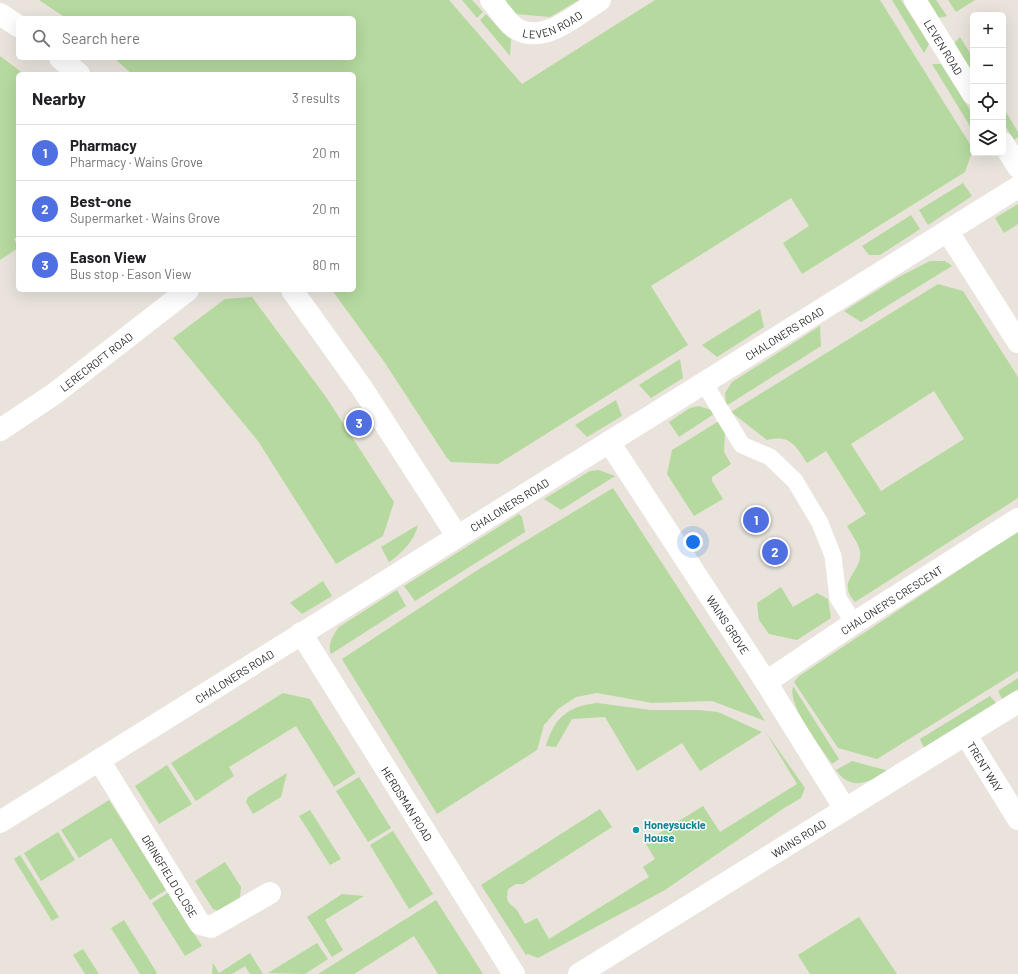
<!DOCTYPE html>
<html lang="en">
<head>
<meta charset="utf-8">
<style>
	body { margin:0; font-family:Barlow,sans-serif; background:#f2f2f2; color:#202124 }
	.controls { position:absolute; right:12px; top:12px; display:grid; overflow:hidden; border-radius:6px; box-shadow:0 4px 16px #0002 }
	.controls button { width:36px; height:36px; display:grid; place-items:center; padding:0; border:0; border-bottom:1px solid #e0e0e0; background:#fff; color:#202124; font:20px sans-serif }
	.you { position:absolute; left:693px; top:542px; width:14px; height:14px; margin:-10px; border:3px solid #fff; border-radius:50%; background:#1a73e8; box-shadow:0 0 0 6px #1a73e833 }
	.badge { display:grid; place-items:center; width:26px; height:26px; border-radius:50%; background:#5070e2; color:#fff; font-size:13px; font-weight:700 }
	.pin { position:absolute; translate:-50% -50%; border:2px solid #fff; box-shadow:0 1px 4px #0006 }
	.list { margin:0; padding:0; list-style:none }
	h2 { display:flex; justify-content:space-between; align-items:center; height:52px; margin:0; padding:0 16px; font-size:17px }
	h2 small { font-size:13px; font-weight:400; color:#757577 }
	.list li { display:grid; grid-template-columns:26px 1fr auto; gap:12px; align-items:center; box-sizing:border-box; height:56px; padding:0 16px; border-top:1px solid #e0e0e0 }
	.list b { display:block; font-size:15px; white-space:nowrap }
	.list p { margin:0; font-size:13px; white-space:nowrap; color:#757577 }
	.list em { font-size:13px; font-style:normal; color:#757577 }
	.icon { flex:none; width:22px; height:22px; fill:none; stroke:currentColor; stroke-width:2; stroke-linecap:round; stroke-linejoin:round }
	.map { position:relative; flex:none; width:1018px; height:974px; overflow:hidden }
	.search { position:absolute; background:#fff; box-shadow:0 4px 16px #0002; left:16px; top:16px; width:340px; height:44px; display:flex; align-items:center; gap:10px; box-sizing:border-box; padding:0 14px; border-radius:6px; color:#757577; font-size:15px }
	.panel { position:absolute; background:#fff; box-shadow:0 4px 16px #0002; left:16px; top:72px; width:340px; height:220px; border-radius:6px }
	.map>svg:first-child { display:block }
</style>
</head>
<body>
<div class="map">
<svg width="1018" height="974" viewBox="0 0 1018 974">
	<rect width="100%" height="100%" fill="#e9e3dc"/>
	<g fill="#b5d99f" fill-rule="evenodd">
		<polygon points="39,0 449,0 522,84 655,0 880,0 973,149 965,172 802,274 783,243 809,226 791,198 651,286 688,345 498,464 451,462 447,458 385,363 332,290 354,290 354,74 132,74 114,58 354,58 354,18 66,18"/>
		<polygon points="462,0 472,0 483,12 477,18"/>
		<polygon points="503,0 579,0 550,17 515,14"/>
		<polygon points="892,0 901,0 929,44 924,53"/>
		<polygon points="926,0 936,0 947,16 938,18"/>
		<polygon points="948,0 975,0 956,12"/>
		<polygon points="486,14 503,33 511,39 510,56 480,20"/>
		<polygon points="960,37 973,58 973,74 954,43"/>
		<polygon points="0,56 24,74 18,74 18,238 14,238 18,248 0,260"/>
		<polygon points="932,64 941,64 973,115 973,131"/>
		<polygon points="1003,107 1018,132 1018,137 1014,140 1003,122"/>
		<polygon points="963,183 972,196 928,225 919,210"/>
		<polygon points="1018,204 1018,224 1004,233 995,218"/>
		<polygon points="911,215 920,229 880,255 869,255 862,246"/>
		<polygon points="930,261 945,261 952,266 861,322 844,311 897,278"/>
		<path d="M938,284L963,291L1018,377V498L855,602C835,580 863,573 860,551C858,542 851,534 847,526L866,514L826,451L807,463C796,446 790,434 767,440L731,412ZM934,391L964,439L881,491L851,444Z"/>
		<polygon points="252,297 326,397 394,502 383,536 336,564 258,441 173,338 225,299"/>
		<polygon points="760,309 764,327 717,357 702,345"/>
		<polygon points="820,326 821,346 726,406 725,393 732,382"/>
		<polygon points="680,359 683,378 651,398 639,385"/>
		<polygon points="616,400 622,416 587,437 575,425"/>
		<polygon points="699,406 711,410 714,414 679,437 669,422 690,408"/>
		<polygon points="719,421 725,432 724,452 731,464 712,477 712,481 723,499 694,516 667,474 672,450"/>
		<polygon points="599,470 615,476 561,510 544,499 590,471"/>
		<polygon points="613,488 765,721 712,701 652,703 597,693 576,697 558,709 544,725 537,750 437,814 342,659 476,571"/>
		<polygon points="519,514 522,517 525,532 415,601 404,586"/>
		<path d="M418,525C414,541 403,552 389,562L381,547Z"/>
		<polygon points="1018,531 1018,671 877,759 838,748 794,682 799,676"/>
		<polygon points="323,581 332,596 302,614 290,603"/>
		<polygon points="781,587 793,607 817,593 828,599 831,618 797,640 769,634 759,620 757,603"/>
		<path d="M397,590L406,606L331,654C327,644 333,635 339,627Z"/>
		<polygon points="1018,678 1018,689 1002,699 998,691"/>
		<path d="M793,686L839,759L832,764C821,747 787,706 793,686Z"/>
		<polygon points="283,693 310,699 356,773 334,787 296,726 229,767 234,776 196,801 171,763"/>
		<polygon points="990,696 996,703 924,748 920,739"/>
		<path d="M597,703L651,710H698L718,712L762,732L700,771L682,743L637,771L605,717L572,719L556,747L546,746C554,718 568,706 597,703Z"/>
		<path d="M765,731L805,788L801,798L784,808L665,890L538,958L528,954L526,955L481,885L600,809L612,827L523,884H516L508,889C506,903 507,901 516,909C519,913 522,919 525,924L537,918L549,939L649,877L643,867L655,859L645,842L703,806L720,832L797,784Z"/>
		<path d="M852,761L889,771C870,781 852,793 836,770Z"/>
		<polygon points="167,765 192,804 159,824 135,786"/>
		<polygon points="287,773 281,797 253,814 246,802 248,797"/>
		<polygon points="359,777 391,828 368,842 336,791"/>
		<polygon points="109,800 166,890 150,900 111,838 79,858 61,830"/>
		<polygon points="310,810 341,859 330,865 299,816"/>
		<polygon points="393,831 433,894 409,909 370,845"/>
		<polygon points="58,832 75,860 41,881 24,853"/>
		<polygon points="20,855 59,917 52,921 14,859"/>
		<polygon points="225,862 241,887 240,899 221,912 213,909 195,881"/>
		<polygon points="168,893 202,946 185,956 152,903"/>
		<polygon points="342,894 364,896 325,920 343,950 332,957 307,917"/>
		<polygon points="436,900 483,974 438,974 414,936 354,974 318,974"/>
		<polygon points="859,917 897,974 810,974 798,955"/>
		<polygon points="124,920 157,973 156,974 140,974 111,928"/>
		<polygon points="317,943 328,959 305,974 268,973"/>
		<polygon points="83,949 99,974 85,974 73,955"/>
		<polygon points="250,953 263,974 250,974 245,966 232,974 212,974 213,963 219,973"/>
	</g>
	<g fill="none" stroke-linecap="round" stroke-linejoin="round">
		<polyline stroke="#fff" stroke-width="17" points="704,383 742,445 770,457 795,481 820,523 833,556 838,598 854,623"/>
		<g stroke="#fff" stroke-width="22">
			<path id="s1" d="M491,0C498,8 506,21 515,28C543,46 577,14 600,0"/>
			<path id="s2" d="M915,0L973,94"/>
			<polyline points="0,14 18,26"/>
			<polyline points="60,58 79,74"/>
			<polyline points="1003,143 1018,167"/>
			<polyline points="948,232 1018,342"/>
			<polyline points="292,290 362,388 457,536"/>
			<path id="s3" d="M0,430L54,394L188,290"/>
			<path id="s4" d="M609,442L766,682L845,809"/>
			<path id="s5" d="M301,633L514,974"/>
			<path id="s6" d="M766,682L854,623L1018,519"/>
			<path id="s7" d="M966,735L1018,819"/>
			<path id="s8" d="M99,760L200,924L211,927L270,893"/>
			<path id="s9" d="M0,822L1018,187"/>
			<path id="s10" d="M579,974L1018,702"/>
		</g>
	</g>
	<circle fill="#0f9aa8" stroke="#fff" stroke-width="1.5" cx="636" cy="830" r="4"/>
	<g text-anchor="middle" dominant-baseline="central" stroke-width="3" stroke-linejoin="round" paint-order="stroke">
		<g font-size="11" fill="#292929" stroke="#fff">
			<text stroke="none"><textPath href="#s1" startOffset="77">LEVEN ROAD</textPath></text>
			<text stroke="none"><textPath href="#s2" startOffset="55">LEVEN ROAD</textPath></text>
			<text stroke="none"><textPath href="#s9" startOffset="924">CHALONERS ROAD</textPath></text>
			<text stroke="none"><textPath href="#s3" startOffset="118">LERECROFT ROAD</textPath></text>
			<text stroke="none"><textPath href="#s9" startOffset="600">CHALONERS ROAD</textPath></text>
			<text stroke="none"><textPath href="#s6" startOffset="150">CHALONER'S CRESCENT</textPath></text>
			<text stroke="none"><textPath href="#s4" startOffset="218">WAINS GROVE</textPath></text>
			<text stroke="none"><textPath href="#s9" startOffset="276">CHALONERS ROAD</textPath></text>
			<text stroke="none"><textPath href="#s7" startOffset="37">TRENT WAY</textPath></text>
			<text stroke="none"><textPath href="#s5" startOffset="201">HERDSMAN ROAD</textPath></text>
			<text stroke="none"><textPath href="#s10" startOffset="258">WAINS ROAD</textPath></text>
			<text stroke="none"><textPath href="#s8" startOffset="136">DRINGFIELD CLOSE</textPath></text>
		</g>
		<g font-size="11" font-weight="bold" fill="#0d838f" stroke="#fff" text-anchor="start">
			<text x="644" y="824">Honeysuckle<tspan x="644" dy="13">House</tspan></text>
		</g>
	</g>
</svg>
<div class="controls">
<button>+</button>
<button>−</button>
<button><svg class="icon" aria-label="locate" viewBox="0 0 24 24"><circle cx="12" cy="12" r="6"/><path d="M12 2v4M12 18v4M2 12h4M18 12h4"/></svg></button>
<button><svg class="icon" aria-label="layers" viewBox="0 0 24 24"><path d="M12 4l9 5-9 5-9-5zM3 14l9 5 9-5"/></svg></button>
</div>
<div class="you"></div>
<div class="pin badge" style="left:756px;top:520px">1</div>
<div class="pin badge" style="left:775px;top:552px">2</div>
<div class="pin badge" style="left:359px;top:423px">3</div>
<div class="search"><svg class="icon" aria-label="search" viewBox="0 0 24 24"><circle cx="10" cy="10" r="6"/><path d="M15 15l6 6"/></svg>Search here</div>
<section class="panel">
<h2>Nearby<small>3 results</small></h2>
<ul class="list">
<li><span class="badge">1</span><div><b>Pharmacy</b><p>Pharmacy · Wains Grove</p></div><em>20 m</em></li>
<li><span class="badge">2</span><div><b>Best-one</b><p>Supermarket · Wains Grove</p></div><em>20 m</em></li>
<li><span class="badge">3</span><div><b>Eason View</b><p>Bus stop · Eason View</p></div><em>80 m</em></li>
</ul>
</section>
</div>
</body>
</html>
